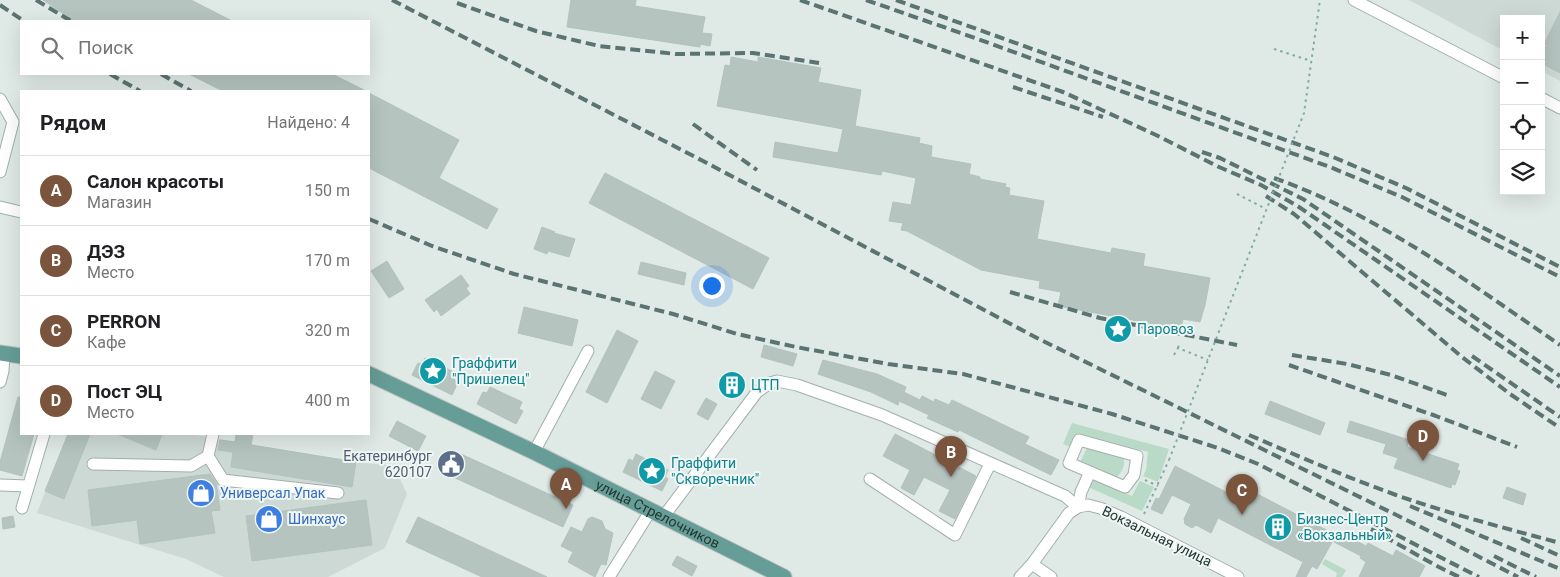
<!DOCTYPE html>
<html lang="ru">
<head>
<meta charset="utf-8">
<style>
	body { margin:0; font-family:Roboto,sans-serif; background:#f6f6f6; color:#202124 }
	.controls { position:absolute; right:15px; top:15px; display:grid; overflow:hidden; border-radius:0px; box-shadow:0 5px 20px #0002 }
	.controls button { width:45px; height:45px; display:grid; place-items:center; padding:0; border:0; border-bottom:1px solid #e0e0e0; background:#fff; color:#202124; font:25px sans-serif }
	.you { position:absolute; left:711px; top:285px; width:18px; height:18px; margin:-12px; border:4px solid #fff; border-radius:50%; background:#1a73e8; box-shadow:0 0 0 8px #1a73e833 }
	.badge { display:grid; place-items:center; width:32px; height:32px; border-radius:50%; background:#7b543d; color:#fff; font-size:16px; font-weight:700 }
	.pin { position:absolute; translate:-50% -41px; filter:drop-shadow(0 1px 2px #0008) }
	.pin::after { content:''; position:absolute; top:26px; width:18px; height:15px; background:inherit; clip-path:polygon(0 0,100% 0,50% 100%) }
	.list { margin:0; padding:0; list-style:none }
	h2 { display:flex; justify-content:space-between; align-items:center; height:65px; margin:0; padding:0 20px; font-size:21px }
	h2 small { font-size:16px; font-weight:400; color:#757577 }
	.list li { display:grid; grid-template-columns:32px 1fr auto; gap:15px; align-items:center; box-sizing:border-box; height:70px; padding:0 20px; border-top:1px solid #e0e0e0 }
	.list b { display:block; font-size:19px; white-space:nowrap }
	.list p { margin:0; font-size:16px; white-space:nowrap; color:#757577 }
	.list em { font-size:16px; font-style:normal; color:#757577 }
	.icon { flex:none; width:28px; height:28px; fill:none; stroke:currentColor; stroke-width:2; stroke-linecap:round; stroke-linejoin:round }
	.map { position:relative; flex:none; width:1560px; height:577px; overflow:hidden }
	.search { position:absolute; background:#fff; box-shadow:0 5px 20px #0002; left:20px; top:20px; width:350px; height:55px; display:flex; align-items:center; gap:12px; box-sizing:border-box; padding:0 18px; border-radius:0px; color:#757577; font-size:19px }
	.panel { position:absolute; background:#fff; box-shadow:0 5px 20px #0002; left:20px; top:90px; width:350px; height:345px; border-radius:0px }
	.map>svg:first-child { display:block }
</style>
</head>
<body>
<div class="map">
<svg width="1560" height="577" viewBox="0 0 1560 577">
	<rect width="100%" height="100%" fill="#dfe9e6"/>
	<g fill="#cdd9d5">
		<polygon points="1409,0 1560,0 1560,81 1541,71 1541,19 1504,19 1504,51"/>
		<polygon points="68,434 190,434 356,462 394,466 407,494 385,548 328,577 224,577 186,559 37,513"/>
	</g>
	<g fill="#b9dac6">
		<polygon points="1072,423 1169,449 1158,482 1143,476 1146,470 1148,452 1078,433 1071,447 1063,444"/>
		<path d="M1087,448L1124,459C1125,466 1122,472 1117,477L1080,462Z"/>
		<polygon points="1094,480 1132,496 1140,481 1154,487 1142,511 1088,487"/>
		<polygon points="1325,559 1346,570 1342,577 1336,577 1337,573 1322,564"/>
	</g>
	<g fill="#b5c4bf" stroke="#b2c2be">
		<polygon points="43,0 191,0 232,21 74,21"/>
		<polygon points="571,0 636,0 635,6 705,17 702,33 712,34 710,46 700,44 700,47 567,27"/>
		<polygon points="1560,12 1560,73 1541,63 1541,56 1547,45 1544,44"/>
		<polygon points="731,57 758,62 758,57 821,68 818,82 861,90 855,126 920,138 919,143 932,146 931,157 971,164 969,174 980,177 980,179 1006,184 1005,187 1010,188 1009,195 1044,201 1037,239 1111,253 1112,248 1145,254 1143,266 1210,278 1205,305 1200,322 1183,319 1181,329 1058,306 1061,292 1039,288 1040,281 981,270 907,231 901,230 903,223 889,221 893,202 911,205 916,178 882,171 881,175 773,157 775,142 838,153 843,129 717,106 725,65 730,66"/>
		<polygon points="189,74 332,74 366,91 223,91"/>
		<polygon points="369,93 459,140 439,178 498,209 487,229 369,168"/>
		<polygon points="605,173 769,258 753,289 589,203"/>
		<polygon points="542,227 555,232 554,233 575,239 569,257 548,251 547,254 534,249"/>
		<polygon points="387,261 404,289 389,298 371,271"/>
		<polygon points="641,262 686,273 684,285 638,274"/>
		<polygon points="461,275 469,286 466,288 470,294 441,316 437,309 434,312 425,300"/>
		<polygon points="524,307 578,320 572,346 518,333"/>
		<polygon points="617,330 638,341 607,403 586,392"/>
		<polygon points="764,345 797,354 793,366 761,357"/>
		<polygon points="425,358 458,374 454,380 458,382 452,395 412,375 418,363 422,364"/>
		<polygon points="823,360 877,374 906,387 904,392 920,400 922,396 934,402 935,399 949,405 952,400 1029,437 1025,444 1059,460 1051,475 959,430 958,432 927,418 929,415 899,401 898,405 871,392 818,374"/>
		<polygon points="655,371 675,381 661,409 641,399"/>
		<polygon points="729,378 740,383 736,392 725,387"/>
		<polygon points="490,387 522,402 519,409 523,411 516,424 477,404 483,392 487,393"/>
		<polygon points="18,397 21,397 21,434 34,434 22,476 0,470 0,462"/>
		<polygon points="706,398 717,404 708,420 697,414"/>
		<polygon points="1270,401 1325,423 1320,435 1265,414"/>
		<polygon points="397,421 426,436 418,451 389,436"/>
		<polygon points="1350,421 1409,440 1407,447 1459,464 1457,470 1460,471 1455,485 1452,484 1451,488 1394,468 1398,458 1383,453 1386,444 1347,432"/>
		<polygon points="68,434 90,434 64,499 45,491"/>
		<polygon points="117,434 162,434 156,450"/>
		<polygon points="236,434 253,434 251,445 356,462 352,487 231,467 233,452 218,450 220,440 235,442"/>
		<polygon points="895,434 976,476 955,519 939,511 950,490 924,477 914,495 901,488 910,470 883,456"/>
		<polygon points="452,450 573,505 563,527 442,472"/>
		<polygon points="636,454 668,470 665,477 668,479 662,491 623,472 629,459 633,461"/>
		<polygon points="1175,466 1232,495 1238,484 1336,535 1317,569 1312,566 1306,577 1296,577 1303,562 1218,518 1211,533 1196,525 1192,528 1185,524 1184,519 1191,504 1172,495 1162,514 1151,509 1156,498 1159,499"/>
		<polygon points="210,474 216,483 220,510 211,511 215,533 140,544 137,520 92,526 88,490"/>
		<polygon points="1507,487 1526,494 1523,505 1503,498"/>
		<polygon points="366,500 372,545 252,561 246,516"/>
		<polygon points="13,516 15,527 3,529 2,518"/>
		<polygon points="418,517 547,577 482,577 406,542"/>
		<polygon points="592,517 602,521 605,529 613,533 606,565 601,564 595,577 568,562 573,552 561,546 571,527 582,532 588,519"/>
		<polygon points="1339,532 1366,546 1368,543 1393,556 1396,550 1425,566 1419,577 1359,577 1366,562 1360,558 1361,556 1334,542"/>
		<polygon points="677,556 697,566 692,576 672,565"/>
	</g>
	<g fill="none" stroke-linecap="round" stroke-linejoin="round">
		<g stroke="#a2b0ad" stroke-width="13">
			<g id="minor">
				<polyline points="1354,0 1504,78"/>
				<polyline points="1541,98 1560,108"/>
				<polyline points="0,99 13,122 0,172"/>
				<polyline points="0,207 21,212"/>
				<polyline points="0,382 3,371 4,354"/>
				<polyline points="534,452 588,351"/>
				<polyline points="208,456 223,480 338,493"/>
				<polyline points="93,464 191,466 208,456 213,434"/>
				<polyline points="870,479 955,535 990,464"/>
				<polyline points="0,485 28,486"/>
				<polyline points="1078,507 1081,492 1090,472 1125,487 1134,475 1137,456 1079,440 1069,463 1090,472"/>
				<polyline points="22,508 44,434"/>
				<polyline points="664,516 757,392 770,383 777,381 797,385 882,415 1065,496 1078,507"/>
				<polyline points="1032,564 1051,577"/>
				<polyline points="609,577 651,510"/>
				<polyline points="1020,577 1032,564 1069,513 1078,507 1088,505 1100,508 1121,517 1238,577"/>
			</g>
		</g>
		<g stroke="#bcc3c2" stroke-width="17">
			<g id="major">
				<polyline points="0,353 21,356"/>
				<path id="s1" d="M369,374L534,452L784,577"/>
			</g>
		</g>
		<g stroke="#81aba4" stroke-width="2" stroke-dasharray="2.5 4" stroke-linecap="butt">
			<polyline points="1274,49 1311,61"/>
			<polyline points="1237,194 1266,209"/>
			<polyline points="1178,348 1180,342"/>
			<polyline points="1174,355 1178,348 1208,360"/>
			<polyline points="1145,480 1158,486"/>
			<polyline points="1144,514 1169,460"/>
		</g>
		<use href="#minor" stroke="#fff" stroke-width="11"/>
		<use href="#major" stroke="#669d96" stroke-width="15"/>
		<g stroke="#5b7471" stroke-width="4" stroke-dasharray="10 5" stroke-linecap="butt">
			<polyline points="36,0 71,21"/>
			<polyline points="392,0 703,161 1037,338 1439,536 1518,577"/>
			<polyline points="800,0 1063,92 1156,135 1219,167 1261,185 1299,207 1560,387"/>
			<polyline points="866,0 975,38 1330,167 1402,197 1560,277"/>
			<polyline points="896,0 1333,157 1406,188 1560,267"/>
			<polyline points="457,3 536,31 599,46 676,54 753,53 819,63"/>
			<polyline points="0,5 24,21"/>
			<polyline points="110,74 140,91"/>
			<polyline points="161,74 191,91"/>
			<polyline points="1013,87 1103,117"/>
			<polyline points="693,124 757,170"/>
			<polyline points="1202,152 1220,158 1303,199 1560,376"/>
			<path d="M1274,178C1379,215 1468,282 1560,345"/>
			<polyline points="1266,196 1294,214 1462,357 1510,394 1560,428"/>
			<polyline points="369,219 432,246 514,274 673,314 737,334 796,347 888,364 963,374 1112,414 1218,448 1258,464 1479,577"/>
			<polyline points="1010,292 1100,318 1237,345"/>
			<polyline points="1292,355 1347,364 1391,375 1447,395"/>
			<polyline points="1472,356 1560,417"/>
			<polyline points="1289,365 1436,416 1517,447"/>
			<path d="M1249,435C1298,456 1346,477 1396,495C1450,514 1505,528 1560,543"/>
			<polyline points="1410,506 1560,569"/>
			<polyline points="1371,529 1435,565 1459,577"/>
			<polyline points="1521,538 1560,556"/>
			<polyline points="1494,556 1536,577"/>
		</g>
		<polyline stroke="#81aba4" stroke-width="2" stroke-dasharray="2.5 4" stroke-linecap="butt" points="1169,460 1304,113 1320,0"/>
	</g>
	<defs>
		<g id="sight-disc" transform="scale(1.4375)"><circle r="9.5" fill="#0f9aa8" stroke="#eff6f4"/><path d="M0-6L1.8-2.2L6-1.7L2.9 1.2L3.7 5.4L0 3.3L-3.7 5.4L-2.9 1.2L-6-1.7L-1.8-2.2Z" fill="#fff"/></g>
		<g id="building-disc" transform="scale(1.4375)"><circle r="9.5" fill="#0f9aa8" stroke="#eff6f4"/><path d="M-4-6H4V6H1V3H-1V6H-4ZM-2.5-4.3h1.7v1.8h-1.7ZM.8-4.3h1.7v1.8H.8ZM-2.5-1h1.7V.8h-1.7ZM.8-1h1.7V.8H.8Z" fill="#fff"/></g>
		<g id="civic-disc" transform="scale(1.4375)"><circle r="9.5" fill="#5c6f8a" stroke="#eff6f4"/><path d="M-.6-6.5H3V-4.5H.6V-3L4-1V1h2V6H-6V1h2V-1L-.6-3ZM-1.2 2.5V6h2.4V2.5Z" fill="#fff"/></g>
		<g id="shop-disc" transform="scale(1.4375)"><circle r="9.5" fill="#3f7fe0" stroke="#eff6f4"/><path d="M-5-2.5h2.3a2.7 3.5 0 0 1 5.4 0H5L5.5 6h-11ZM-1.5-2.5h3a1.5 2.3 0 0 0-3 0Z" fill="#fff"/></g>
	</defs>
	<g fill-rule="evenodd">
		<use href="#sight-disc" x="1118" y="329"/>
		<use href="#sight-disc" x="433" y="371"/>
		<use href="#building-disc" x="732" y="385"/>
		<use href="#civic-disc" x="451" y="464"/>
		<use href="#sight-disc" x="652" y="471"/>
		<use href="#shop-disc" x="201" y="493"/>
		<use href="#shop-disc" x="269" y="519"/>
		<use href="#building-disc" x="1278" y="527"/>
	</g>
	<g text-anchor="middle" dominant-baseline="central" stroke-width="4" stroke-linejoin="round" paint-order="stroke">
		<g font-size="14" fill="#0d838f" stroke="#eff6f4" text-anchor="start">
			<text x="1137" y="329">Паровоз</text>
			<text x="452" y="363">Граффити<tspan x="452" dy="16">"Пришелец"</tspan></text>
			<text x="751" y="385">ЦТП</text>
			<text x="671" y="463">Граффити<tspan x="671" dy="16">"Скворечник"</tspan></text>
			<text x="1297" y="519">Бизнес-Центр<tspan x="1297" dy="16">«Вокзальный»</tspan></text>
		</g>
		<g font-size="14" fill="#4e5e75" stroke="#eff6f4" text-anchor="end">
			<text x="432" y="456">Екатеринбург<tspan x="432" dy="16">620107</tspan></text>
		</g>
		<g font-size="14" fill="#366cbe" stroke="#eff6f4" text-anchor="start">
			<text x="220" y="493">Универсал Упак</text>
			<text x="288" y="519">Шинхаус</text>
		</g>
		<g font-size="14" fill="#213835" stroke="#eff6f4">
			<text stroke="none"><textPath href="#s1" startOffset="321">улица Стрелочников</textPath></text>
			<text transform="translate(1157 536) rotate(26)">Вокзальная улица</text>
		</g>
	</g>
</svg>
<div class="controls">
<button>+</button>
<button>−</button>
<button><svg class="icon" aria-label="locate" viewBox="0 0 24 24"><circle cx="12" cy="12" r="6"/><path d="M12 2v4M12 18v4M2 12h4M18 12h4"/></svg></button>
<button><svg class="icon" aria-label="layers" viewBox="0 0 24 24"><path d="M12 4l9 5-9 5-9-5zM3 14l9 5 9-5"/></svg></button>
</div>
<div class="you"></div>
<div class="pin badge" style="left:566px;top:509px">A</div>
<div class="pin badge" style="left:951px;top:477px">B</div>
<div class="pin badge" style="left:1242px;top:515px">C</div>
<div class="pin badge" style="left:1423px;top:461px">D</div>
<div class="search"><svg class="icon" aria-label="search" viewBox="0 0 24 24"><circle cx="10" cy="10" r="6"/><path d="M15 15l6 6"/></svg>Поиск</div>
<section class="panel">
<h2>Рядом<small>Найдено: 4</small></h2>
<ul class="list">
<li><span class="badge">A</span><div><b>Салон красоты</b><p>Магазин</p></div><em>150 m</em></li>
<li><span class="badge">B</span><div><b>ДЭЗ</b><p>Место</p></div><em>170 m</em></li>
<li><span class="badge">C</span><div><b>PERRON</b><p>Кафе</p></div><em>320 m</em></li>
<li><span class="badge">D</span><div><b>Пост ЭЦ</b><p>Место</p></div><em>400 m</em></li>
</ul>
</section>
</div>
</body>
</html>
